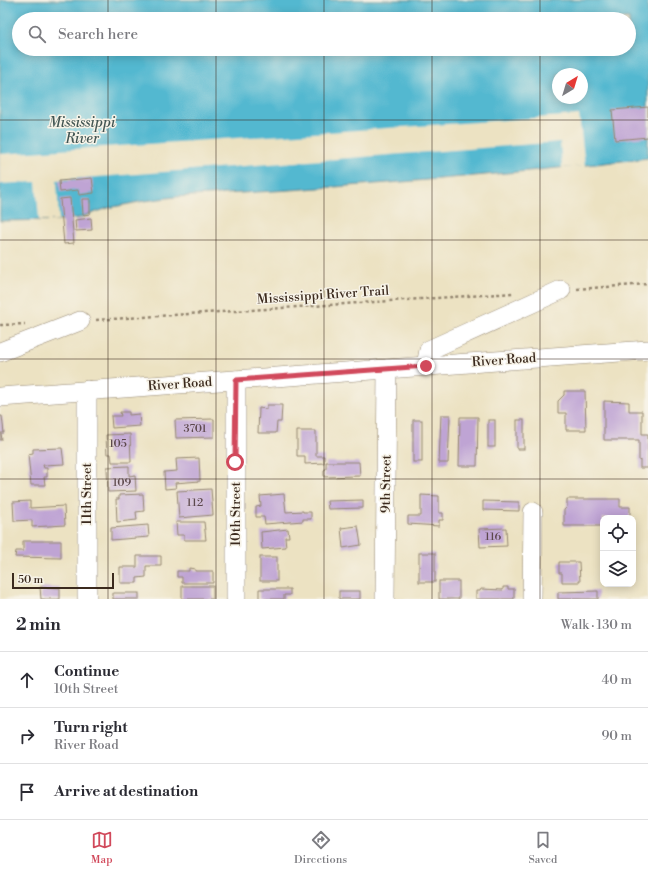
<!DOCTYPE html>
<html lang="en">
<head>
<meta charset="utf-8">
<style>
	body { margin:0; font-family:"Libre Bodoni",serif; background:#f7f7f7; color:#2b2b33 }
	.controls { position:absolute; right:12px; bottom:12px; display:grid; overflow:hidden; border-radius:8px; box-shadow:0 2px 10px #0003 }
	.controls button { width:36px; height:36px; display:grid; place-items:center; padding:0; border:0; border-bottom:1px solid #e1e1e2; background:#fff; color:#2b2b33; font:20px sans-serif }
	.compass { position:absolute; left:552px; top:68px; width:36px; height:36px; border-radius:50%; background:#fff; box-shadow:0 2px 10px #0003; rotate:38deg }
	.scale { position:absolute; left:12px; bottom:10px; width:102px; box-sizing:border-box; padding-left:4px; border:2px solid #3b2a1e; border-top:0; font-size:11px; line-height:14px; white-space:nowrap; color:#3b2a1e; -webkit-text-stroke:3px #f7f3e8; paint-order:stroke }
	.stop { position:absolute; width:12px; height:12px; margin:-9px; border:3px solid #d1495b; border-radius:50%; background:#fff }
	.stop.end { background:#d1495b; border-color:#fff; box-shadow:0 1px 4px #0008 }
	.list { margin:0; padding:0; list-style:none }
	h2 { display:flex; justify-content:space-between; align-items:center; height:52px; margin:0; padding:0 16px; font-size:17px }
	h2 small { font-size:13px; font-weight:400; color:#7c7c81 }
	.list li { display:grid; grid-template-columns:26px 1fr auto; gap:12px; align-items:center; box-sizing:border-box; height:56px; padding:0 16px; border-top:1px solid #e1e1e2 }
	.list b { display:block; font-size:15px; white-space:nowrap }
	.list p { margin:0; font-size:13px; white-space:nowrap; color:#7c7c81 }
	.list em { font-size:13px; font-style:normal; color:#7c7c81 }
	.icon { flex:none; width:22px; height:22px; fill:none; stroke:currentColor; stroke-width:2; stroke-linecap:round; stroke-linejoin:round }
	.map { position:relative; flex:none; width:648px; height:599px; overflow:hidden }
	.search { position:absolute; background:#fff; box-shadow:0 2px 10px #0003; left:12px; right:12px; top:12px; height:44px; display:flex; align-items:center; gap:10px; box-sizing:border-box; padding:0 14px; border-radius:22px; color:#7c7c81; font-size:15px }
	.sheet { height:220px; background:#fff }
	nav { display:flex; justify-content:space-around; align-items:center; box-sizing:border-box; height:56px; border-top:1px solid #e1e1e2; background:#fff; font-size:11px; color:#7c7c81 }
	nav a { display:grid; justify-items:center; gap:2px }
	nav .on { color:#d1495b }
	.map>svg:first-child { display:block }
</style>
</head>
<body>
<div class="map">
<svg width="648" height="599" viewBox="0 0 648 599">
	<rect width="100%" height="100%" fill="#f7f3e8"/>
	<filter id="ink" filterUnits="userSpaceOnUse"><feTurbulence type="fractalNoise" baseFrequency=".025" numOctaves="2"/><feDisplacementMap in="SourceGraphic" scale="8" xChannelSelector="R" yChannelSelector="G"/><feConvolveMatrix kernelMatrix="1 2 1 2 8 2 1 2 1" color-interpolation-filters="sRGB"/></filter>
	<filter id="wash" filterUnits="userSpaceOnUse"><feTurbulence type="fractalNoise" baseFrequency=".012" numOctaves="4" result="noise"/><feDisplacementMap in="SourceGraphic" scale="16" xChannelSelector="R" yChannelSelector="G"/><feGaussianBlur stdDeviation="0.9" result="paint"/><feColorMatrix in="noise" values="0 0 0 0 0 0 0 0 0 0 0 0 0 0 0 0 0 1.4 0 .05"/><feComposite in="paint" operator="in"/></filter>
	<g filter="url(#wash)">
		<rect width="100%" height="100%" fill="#ece2c2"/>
		<path fill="#52b8d0" stroke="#467177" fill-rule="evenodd" d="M0,0H648V158C491,177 332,188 174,197L144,201L108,208L79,218L59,220L0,221ZM19,19H629V49H19ZM558,74H582V98H558Z"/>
		<polygon fill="#ece2c2" points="579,115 585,166 562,168 560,142 57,180 59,220 39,220 36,182 0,184 0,154"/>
		<g id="blocks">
			<g fill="#bfa4d4">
				<polygon points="648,107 648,137 615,140 612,110"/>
				<polygon points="92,178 94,193 79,195 78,190 60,192 59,181"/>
				<polygon points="70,198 74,243 64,244 60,199"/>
				<polygon points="82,199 90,199 90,214 83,215"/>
				<polygon points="91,218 92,230 76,231 75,220"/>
				<polygon points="564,391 585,391 586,430 566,430 566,413 558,413 558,401 564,395"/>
				<polygon points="604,401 629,402 629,411 642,411 642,434 648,434 648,468 640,468 640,460 639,461 639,440 604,440"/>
				<polygon points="267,405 282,405 281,422 277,422 276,433 258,433 259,408 267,409"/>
				<polygon points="120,412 129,412 129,415 139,414 140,426 112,428 111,416 121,416"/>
				<polygon points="441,415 450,415 448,463 439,463"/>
				<polygon points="0,416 2,416 4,433 1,433 2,440 0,440"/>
				<polygon points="460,417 478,417 477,466 459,466"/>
				<polygon points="214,419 214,437 176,438 175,420"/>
				<rect x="413" y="420" width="9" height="42"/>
				<rect x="488" y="420" width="7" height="27"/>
				<rect x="517" y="420" width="7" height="29"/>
				<polygon points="297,431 316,431 316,456 324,456 324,463 305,464 305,456 297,456"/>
				<polygon points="130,434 131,462 112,462 111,454 107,454 106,435"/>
				<polygon points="62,448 64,464 43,465 44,468 47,468 47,477 44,477 45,485 31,485 28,454 33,453 33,449"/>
				<polygon points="199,458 200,481 175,483 176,488 165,489 164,472 177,471 176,459"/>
				<polygon points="326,462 359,462 360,476 324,477 324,470 326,469"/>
				<polygon points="129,466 129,476 135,475 136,491 108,492 107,467"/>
				<polygon points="211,489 213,515 179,518 177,491"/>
				<polygon points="143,494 144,511 136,512 137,520 117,522 116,499 119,499 119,495"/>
				<polygon points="284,494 286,512 303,511 303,512 311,512 311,519 303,519 303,521 265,524 264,517 256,517 256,507 261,506 260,496"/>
				<polygon points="421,495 439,496 439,513 443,513 443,520 439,520 439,526 408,524 408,516 421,516"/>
				<polygon points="567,499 620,499 620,507 630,507 630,518 603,518 603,526 564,526 564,510 567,507"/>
				<polygon points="363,500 363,508 328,509 327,501"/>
				<polygon points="30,501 30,508 64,506 65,525 32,527 32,520 14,521 13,502"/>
				<polygon points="483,501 519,502 519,511 483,510"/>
				<polygon points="176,522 204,522 206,540 184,540 184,535 177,535"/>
				<polygon points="148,525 149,537 111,540 111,528"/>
				<polygon points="358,526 361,545 343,548 341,528"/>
				<polygon points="506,528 507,546 480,547 479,529"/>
				<polygon points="288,529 289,537 285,537 286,547 262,549 261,532"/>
				<polygon points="23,541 61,541 61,558 15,557 16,551 23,551"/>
				<rect x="419" y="553" width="16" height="29"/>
				<polygon points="137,556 161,556 161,566 146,566 146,577 137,578 137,583 120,583 120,567 137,567"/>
				<rect x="260" y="557" width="17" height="24"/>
				<polygon points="559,562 579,562 580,582 562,582 562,573 559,573"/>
				<polygon points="189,568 195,569 195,571 213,571 213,583 182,583 182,577 177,577 177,571 189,571"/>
				<rect x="439" y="581" width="20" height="18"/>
				<rect x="182" y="586" width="31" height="13"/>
				<polygon points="40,587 60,588 60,599 41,599"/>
				<polygon points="503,587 508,587 508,589 514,589 514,599 476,599 476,591 480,591 481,589 503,590"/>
				<polygon points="259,589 290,589 290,595 284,595 284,599 259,599"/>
				<rect x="339" y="591" width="21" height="8"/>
				<polygon points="598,591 598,599 558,599 558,592"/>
				<rect x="113" y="593" width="26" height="6"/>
			</g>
		</g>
	</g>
	<g filter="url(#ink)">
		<use href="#blocks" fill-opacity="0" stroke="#948670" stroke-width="1"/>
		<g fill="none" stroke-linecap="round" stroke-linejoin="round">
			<g stroke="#948670" stroke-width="20">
				<g id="minor">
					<polyline points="0,352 80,321"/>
					<polyline points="426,366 429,350 561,290"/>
					<polyline points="236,380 236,599"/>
					<polyline points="0,397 648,350"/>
					<polyline points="87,599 87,390"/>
					<polyline points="385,599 387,369"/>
					<polyline points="532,599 533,512"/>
				</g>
			</g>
			<g stroke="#948670" stroke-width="2.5" stroke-dasharray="3 3" stroke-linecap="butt">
				<polyline points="577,289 648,284"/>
				<polyline points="96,320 514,293"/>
				<polyline points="0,325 25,324"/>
			</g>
			<use href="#minor" stroke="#fff" stroke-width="19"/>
		</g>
	</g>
	<g fill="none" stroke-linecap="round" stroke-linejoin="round" filter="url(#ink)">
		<polyline stroke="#d1495b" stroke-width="5" points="235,462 236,380 426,366"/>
	</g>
	<path fill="none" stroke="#3b2a1e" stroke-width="1" stroke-opacity="0.55" d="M108,0V19M216,0V19M324,0V19M432,0V19M540,0V19M108,49V599M216,49V599M324,49V599M432,49V599M540,49V599M0,120H648M0,240H648M0,359H648M0,479H648"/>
	<g text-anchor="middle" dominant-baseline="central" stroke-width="3" stroke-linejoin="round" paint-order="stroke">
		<g font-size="11" fill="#5c484c">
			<text x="195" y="429">3701</text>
			<text x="118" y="444">105</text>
			<text x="122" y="483">109</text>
			<text x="195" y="503">112</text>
			<text x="493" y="537">116</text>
		</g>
		<g font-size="13" fill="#3b2a1e" stroke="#f7f3e8">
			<text transform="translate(323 295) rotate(-4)">Mississippi River Trail</text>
			<text transform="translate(504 360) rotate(-4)">River Road</text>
			<text transform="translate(180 384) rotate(-4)">River Road</text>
			<text transform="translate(386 484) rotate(-89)">9th Street</text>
			<text transform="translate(87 494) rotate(-90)">11th Street</text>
			<text transform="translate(236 514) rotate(-90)">10th Street</text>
		</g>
		<g font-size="14" font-style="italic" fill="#425553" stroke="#f7f3e8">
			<text x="82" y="123">Mississippi<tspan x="82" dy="16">River</tspan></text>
		</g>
	</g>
</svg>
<div class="controls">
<button><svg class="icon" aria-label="locate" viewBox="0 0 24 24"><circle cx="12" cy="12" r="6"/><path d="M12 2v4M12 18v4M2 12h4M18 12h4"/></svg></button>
<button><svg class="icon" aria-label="layers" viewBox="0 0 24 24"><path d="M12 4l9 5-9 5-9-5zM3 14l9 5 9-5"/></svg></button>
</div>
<svg class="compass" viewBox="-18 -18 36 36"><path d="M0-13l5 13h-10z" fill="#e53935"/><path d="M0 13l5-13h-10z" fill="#7c7c81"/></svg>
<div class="scale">50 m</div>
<div class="stop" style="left:235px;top:462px"></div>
<div class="stop end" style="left:426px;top:366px"></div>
<div class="search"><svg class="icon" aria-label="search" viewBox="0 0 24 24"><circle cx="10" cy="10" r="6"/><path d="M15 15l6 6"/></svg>Search here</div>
</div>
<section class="sheet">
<h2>2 min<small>Walk · 130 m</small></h2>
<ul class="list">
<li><svg class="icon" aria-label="ahead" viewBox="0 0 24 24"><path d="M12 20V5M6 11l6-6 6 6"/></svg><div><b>Continue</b><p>10th Street</p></div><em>40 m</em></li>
<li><svg class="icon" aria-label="right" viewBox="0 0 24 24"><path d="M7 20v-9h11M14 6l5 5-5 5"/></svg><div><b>Turn right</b><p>River Road</p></div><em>90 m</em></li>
<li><svg class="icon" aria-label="arrive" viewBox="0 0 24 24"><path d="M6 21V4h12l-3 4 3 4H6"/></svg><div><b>Arrive at destination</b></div></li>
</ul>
</section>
<nav>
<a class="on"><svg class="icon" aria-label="map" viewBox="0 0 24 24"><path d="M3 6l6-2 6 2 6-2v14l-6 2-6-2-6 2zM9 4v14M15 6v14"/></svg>Map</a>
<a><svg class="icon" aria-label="directions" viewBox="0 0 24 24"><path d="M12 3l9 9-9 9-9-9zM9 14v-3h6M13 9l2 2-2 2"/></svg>Directions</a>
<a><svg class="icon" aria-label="saved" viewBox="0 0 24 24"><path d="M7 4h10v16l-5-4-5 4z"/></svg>Saved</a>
</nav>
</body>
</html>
